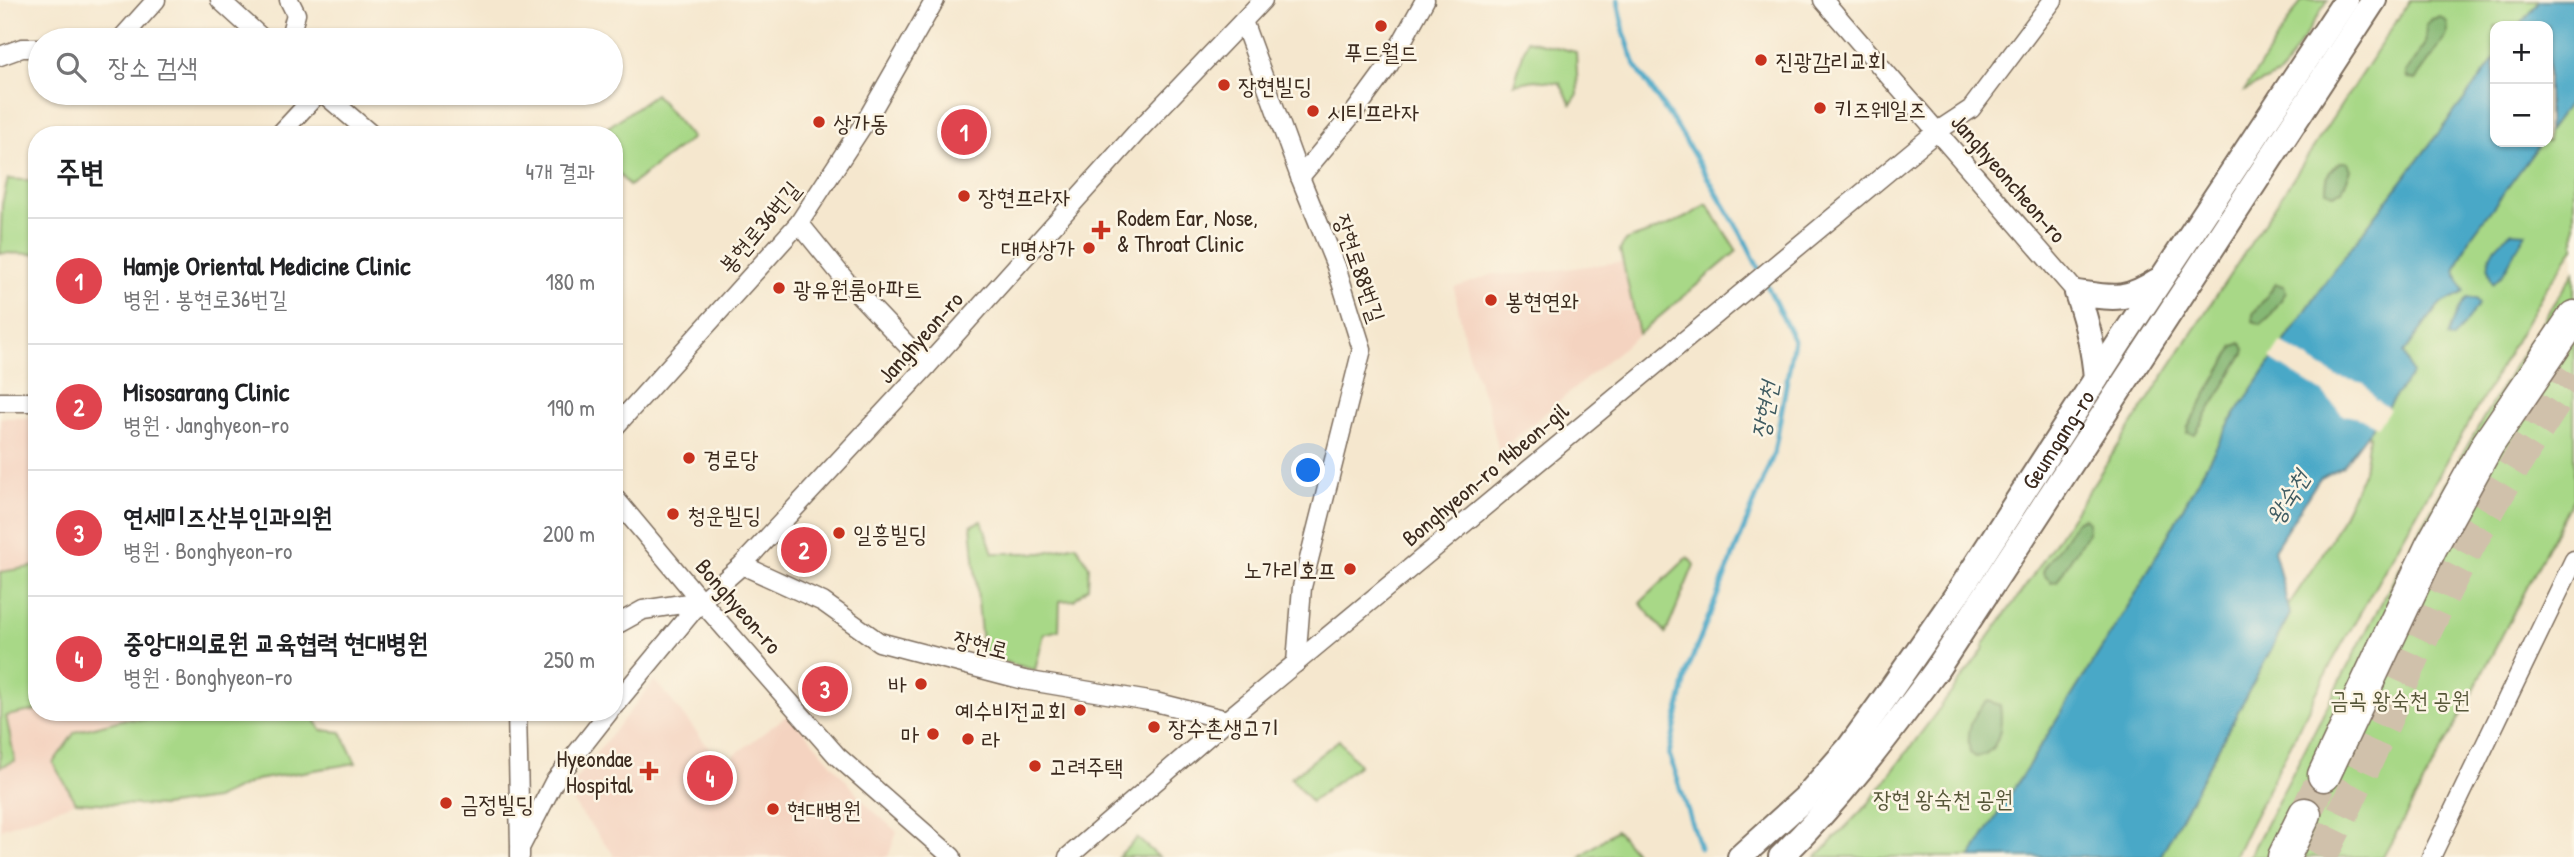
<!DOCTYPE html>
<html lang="ko">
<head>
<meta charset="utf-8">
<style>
	body { margin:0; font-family:"Patrick Hand","Poor Story",sans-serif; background:#f2f2f2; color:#202124 }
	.controls { position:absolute; right:21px; top:21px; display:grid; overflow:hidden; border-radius:14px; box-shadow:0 2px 5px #0004 }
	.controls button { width:63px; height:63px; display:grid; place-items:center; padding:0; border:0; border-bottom:2px solid #e0e0e0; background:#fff; color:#202124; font:35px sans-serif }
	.you { position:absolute; left:1309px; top:471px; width:24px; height:24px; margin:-18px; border:5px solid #fff; border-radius:50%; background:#1a73e8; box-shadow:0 0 0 10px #1a73e833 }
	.badge { display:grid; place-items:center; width:46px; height:46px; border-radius:50%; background:#c8321e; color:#fff; font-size:23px; font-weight:700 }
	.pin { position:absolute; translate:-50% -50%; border:4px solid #fff; box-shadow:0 2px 7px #0006 }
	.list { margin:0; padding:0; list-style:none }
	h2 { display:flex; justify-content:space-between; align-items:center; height:91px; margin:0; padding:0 28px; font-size:30px }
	h2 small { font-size:23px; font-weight:400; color:#757577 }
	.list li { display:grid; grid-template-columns:46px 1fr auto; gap:21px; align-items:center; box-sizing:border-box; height:126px; padding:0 28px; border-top:2px solid #e0e0e0 }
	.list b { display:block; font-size:26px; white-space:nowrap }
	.list p { margin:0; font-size:23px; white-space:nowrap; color:#757577 }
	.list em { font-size:23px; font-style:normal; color:#757577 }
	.icon { flex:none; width:38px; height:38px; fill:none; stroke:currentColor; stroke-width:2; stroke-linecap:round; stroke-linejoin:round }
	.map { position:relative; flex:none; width:2574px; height:857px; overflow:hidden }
	.search { position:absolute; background:#fff; box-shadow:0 2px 5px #0004; left:28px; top:28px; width:595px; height:77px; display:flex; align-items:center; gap:18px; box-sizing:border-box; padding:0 24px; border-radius:38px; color:#757577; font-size:26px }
	.panel { position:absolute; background:#fff; box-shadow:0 2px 5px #0004; left:28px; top:126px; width:595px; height:595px; border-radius:28px }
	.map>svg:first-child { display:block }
</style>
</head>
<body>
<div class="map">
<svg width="2574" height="857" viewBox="0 0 2574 857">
	<rect width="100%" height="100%" fill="#fcf5e5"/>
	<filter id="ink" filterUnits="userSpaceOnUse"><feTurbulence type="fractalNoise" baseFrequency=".0143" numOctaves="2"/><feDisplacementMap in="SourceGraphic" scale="14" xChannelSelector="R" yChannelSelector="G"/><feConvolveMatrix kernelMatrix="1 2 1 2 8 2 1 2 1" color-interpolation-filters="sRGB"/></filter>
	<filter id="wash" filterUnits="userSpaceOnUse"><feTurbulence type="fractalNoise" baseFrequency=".00686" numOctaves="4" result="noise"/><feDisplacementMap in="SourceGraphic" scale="28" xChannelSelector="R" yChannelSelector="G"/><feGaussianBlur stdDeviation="1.57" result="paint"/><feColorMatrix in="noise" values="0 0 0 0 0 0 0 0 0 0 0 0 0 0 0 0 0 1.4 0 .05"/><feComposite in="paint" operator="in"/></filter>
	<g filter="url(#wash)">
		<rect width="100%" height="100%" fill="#f5e7ce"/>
		<g fill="#f4d3c0">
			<polygon points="1621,262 1639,334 1499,452 1488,406 1467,351 1454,288 1494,274 1524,274"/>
			<polygon points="0,418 37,418 37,712 296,712 292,716 166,720 125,719 53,763 76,802 0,829"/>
			<polygon points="655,680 722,764 789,714 867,805 897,832 888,857 613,857 614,855 580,812 566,791"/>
		</g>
		<g fill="#a8d887" stroke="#728152" stroke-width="2">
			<polygon points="2302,0 2328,0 2280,74 2244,91"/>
			<polygon points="2410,0 2540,0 2520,26 2495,26 2495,59 2328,278 2230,422 2135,595 1971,857 1816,857 1868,804 1983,650 1984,644 2032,577"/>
			<polygon points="1527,40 1576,52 1578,94 1571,104 1560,83 1535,80 1514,84"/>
			<polygon points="655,94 692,138 629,186 614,168 614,135 597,135"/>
			<polygon points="2574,96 2574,248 2544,291 2332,662 2234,857 2160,857 2290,614 2288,606 2323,553 2339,524 2364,471 2369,436 2367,433 2412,374 2404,353 2439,305 2463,292 2455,271 2468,241 2541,142 2548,142 2548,132"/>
			<polygon points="8,179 37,181 37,254 0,253 2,204"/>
			<path d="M1707,204L1737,251L1639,334L1620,250L1625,241C1653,231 1683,222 1707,204Z"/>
			<path d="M2574,272V497L2455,726L2383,857H2249C2352,660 2451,457 2574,272Z"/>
			<polygon points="982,521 993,553 1042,553 1076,545 1089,566 1088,587 1074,600 1060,601 1059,630 1044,634 1035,670 983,656 971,525"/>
			<polygon points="1688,557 1694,565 1666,633 1640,603"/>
			<polygon points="37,566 37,710 6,716 15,761 0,767 0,572"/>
			<polygon points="296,712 311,712 321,730 341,732 356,763 256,780 215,799 162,806 76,802 53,763 75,732 125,719 166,720 292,716"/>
			<polygon points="1339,740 1359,765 1311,802 1291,778"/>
			<polygon points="1616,830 1638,856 1580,857"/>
			<polygon points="1137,838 1159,857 1118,857"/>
		</g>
		<g fill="#86b874" stroke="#607149" stroke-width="2">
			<polygon points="2440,17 2447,22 2448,30 2446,37 2415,80 2407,78 2406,72 2425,45 2426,25 2432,19"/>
			<path d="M2341,162H2348L2351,170L2342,191L2333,194L2326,191C2326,177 2329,168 2341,162Z"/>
			<polygon points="2276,284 2284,286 2286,292 2270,316 2261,324 2253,321 2253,314"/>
			<polygon points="2241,343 2245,349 2244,353 2195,434 2187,433 2188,427 2234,346"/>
			<polygon points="2084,518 2088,522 2088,532 2057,581 2051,582 2043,574 2044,569 2076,522"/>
			<path d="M1988,701L2000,705C2003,725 2000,753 1976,757L1970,753C1966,733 1971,714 1988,701Z"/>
		</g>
		<g fill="#48a8c7" stroke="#426972" stroke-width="2">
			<polygon points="2540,0 2574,0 2574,96 2548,132 2548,26 2520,26"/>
			<polygon points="2495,59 2495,142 2541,142 2468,241 2455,271 2464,292 2439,305 2404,353 2412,374 2343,466 2319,479 2274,550 2290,614 2160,857 1971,857 2135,595 2230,422 2328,278"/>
			<path d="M2512,232L2526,233L2502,275L2493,284C2482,261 2492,246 2512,232Z"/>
			<path d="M2467,298L2476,299L2479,304L2453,339L2448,337C2452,322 2457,310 2467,298Z"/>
		</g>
		<polygon fill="#f5e7ce" points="2281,342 2338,377 2364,383 2375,399 2390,409 2377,427 2365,420 2342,414 2322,392 2270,359"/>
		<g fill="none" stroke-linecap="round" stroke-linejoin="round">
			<polyline stroke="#48a8c7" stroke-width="5" points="1618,0 1624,32 1635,65 1679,130 1742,235 1794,340 1774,453 1688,669 1669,754 1700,848"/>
		</g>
	</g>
	<g filter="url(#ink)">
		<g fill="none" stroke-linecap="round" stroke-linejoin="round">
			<g stroke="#d0c1ab" stroke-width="32" stroke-dasharray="32 16" stroke-linecap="butt">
				<polyline points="2305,814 2324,775"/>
				<path d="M2321,857C2365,773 2399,685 2441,600C2479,523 2525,446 2574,375"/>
			</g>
			<g stroke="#7c6c5c" stroke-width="21">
				<g id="street">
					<polyline points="220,0 264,40"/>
					<polyline points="289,0 296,14 289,40"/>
					<polyline points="1823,0 2077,293"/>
					<polyline points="1243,21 1300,177 1336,266 1362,349 1302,587 1296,663"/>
					<polyline points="120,40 156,0"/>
					<polyline points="0,56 22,48 40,48"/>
					<polyline points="323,93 372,135"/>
					<polyline points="279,135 318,93"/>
					<polyline points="1300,177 1356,110 1389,65 1425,0"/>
					<polyline points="799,223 846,281 927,366"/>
					<polyline points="0,402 37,402"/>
					<polyline points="614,428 799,223 867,119 935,0"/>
					<polyline points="614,497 701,601 837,756 952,857"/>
					<polyline points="742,565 823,602 879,642 1024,680 1155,702 1227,720"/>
					<polyline points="614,626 643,610 701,601"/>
					<polyline points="614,706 701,601 742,565 927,366 1136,133 1263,0"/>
					<polyline points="517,712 520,845"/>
					<polyline points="520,857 520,848 554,782 609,712"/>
					<polyline points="1068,857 1227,720 1936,132 1971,109 2053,0"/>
					<polyline points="2431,857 2574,560"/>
				</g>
			</g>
			<g stroke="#7c6c5c" stroke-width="28">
				<g id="secondary">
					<path d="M2096,379C2094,348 2087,322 2077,293C2113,298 2125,302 2157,281"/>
					<path id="s1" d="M1740,857L1805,798L1849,748L1885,698L1958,593L2123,337L2346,0"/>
					<path d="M1781,857C1840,799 1886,738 1935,672L2374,0"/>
				</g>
			</g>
			<g stroke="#7c6c5c" stroke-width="35">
				<g id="highway">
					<polyline points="2324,775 2431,547 2488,444 2574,317"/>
					<polyline points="2284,857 2305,814"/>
				</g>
			</g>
			<use href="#street" stroke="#fff" stroke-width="18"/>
			<use href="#secondary" stroke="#fff" stroke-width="24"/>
			<use href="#highway" stroke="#fff" stroke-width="32"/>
		</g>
	</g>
	<g fill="#c8321e" stroke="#fcf5e5" stroke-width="2.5">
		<circle cx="1381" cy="26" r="7"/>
		<circle cx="1761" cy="60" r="7"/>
		<circle cx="1224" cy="85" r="7"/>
		<circle cx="1820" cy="108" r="7"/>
		<circle cx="1313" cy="111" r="7"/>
		<circle cx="819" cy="122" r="7"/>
		<circle cx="964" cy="196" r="7"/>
		<path d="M1097.5 219.5h7v7h7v7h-7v7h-7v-7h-7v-7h7z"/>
		<circle cx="1089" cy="248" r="7"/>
		<circle cx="779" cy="288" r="7"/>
		<circle cx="1491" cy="300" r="7"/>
		<circle cx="689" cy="458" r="7"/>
		<circle cx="673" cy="514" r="7"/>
		<circle cx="839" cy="533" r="7"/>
		<circle cx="1350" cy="569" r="7"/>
		<circle cx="921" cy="684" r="7"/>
		<circle cx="1080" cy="710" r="7"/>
		<circle cx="1154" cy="727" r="7"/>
		<circle cx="933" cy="734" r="7"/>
		<circle cx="968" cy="739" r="7"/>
		<circle cx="1035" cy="766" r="7"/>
		<path d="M645.5 760.5h7v7h7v7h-7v7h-7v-7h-7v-7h7z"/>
		<circle cx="446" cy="803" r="7"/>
		<circle cx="773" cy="809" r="7"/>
	</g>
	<g text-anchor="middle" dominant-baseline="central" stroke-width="5" stroke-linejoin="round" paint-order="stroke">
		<g font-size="23" fill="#3b2a1e" stroke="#fcf5e5" text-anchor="start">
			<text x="1381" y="51" text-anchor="middle">푸드월드</text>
			<text x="1775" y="60">진광감리교회</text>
			<text x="1238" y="85">장현빌딩</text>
			<text x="1834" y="108">키즈웨일즈</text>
			<text x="1327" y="111">시티프라자</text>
			<text x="833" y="122">상가동</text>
			<text x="978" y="196">장현프라자</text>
			<text x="1117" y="217">Rodem Ear, Nose,<tspan x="1117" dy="26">&amp; Throat Clinic</tspan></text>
			<text x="1075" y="248" text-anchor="end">대명상가</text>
			<text x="793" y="288">광유원룸아파트</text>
			<text x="1505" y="300">봉현연와</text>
			<text x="703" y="458">경로당</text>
			<text x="687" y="514">청운빌딩</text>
			<text x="853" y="533">일흥빌딩</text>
			<text x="1336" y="569" text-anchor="end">노가리호프</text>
			<text x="907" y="684" text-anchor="end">바</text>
			<text x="1066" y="710" text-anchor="end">예수비전교회</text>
			<text x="1168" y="727">장수촌생고기</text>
			<text x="919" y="734" text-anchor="end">마</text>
			<text x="982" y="739">라</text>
			<text x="633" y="758" text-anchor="end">Hyeondae<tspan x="633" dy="26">Hospital</tspan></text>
			<text x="1049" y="766">고려주택</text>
			<text x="460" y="803">금정빌딩</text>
			<text x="787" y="809">현대병원</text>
		</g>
		<g font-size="23" fill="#3b2a1e" stroke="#fcf5e5">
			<text transform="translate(2009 178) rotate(49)">Janghyeoncheon-ro</text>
			<text transform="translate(759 227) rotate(-50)">봉현로36번길</text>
			<text transform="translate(1360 268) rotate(71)">장현로88번길</text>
			<text transform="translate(920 337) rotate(-48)">Janghyeon-ro</text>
			<text stroke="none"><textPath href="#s1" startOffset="527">Geumgang-ro</textPath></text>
			<text transform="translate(1485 474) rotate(-40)">Bonghyeon-ro 14beon-gil</text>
			<text transform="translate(739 606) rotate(49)">Bonghyeon-ro</text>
			<text transform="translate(981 644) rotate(14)">장현로</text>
		</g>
		<g font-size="23" fill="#565638" stroke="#fcf5e5">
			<text x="2400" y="699">금곡 왕숙천 공원</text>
			<text x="1943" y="798">장현 왕숙천 공원</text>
		</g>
		<g font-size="24" font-style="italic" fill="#405c62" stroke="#fcf5e5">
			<text transform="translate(1764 410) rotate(-80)">장현천</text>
			<text transform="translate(2287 497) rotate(-58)">왕숙천</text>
		</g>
	</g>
</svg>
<div class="controls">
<button>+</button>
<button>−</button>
</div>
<div class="you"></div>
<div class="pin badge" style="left:964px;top:132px;background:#e0444e">1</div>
<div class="pin badge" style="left:804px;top:550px;background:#e0444e">2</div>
<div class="pin badge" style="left:825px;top:689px;background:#e0444e">3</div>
<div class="pin badge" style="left:710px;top:778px;background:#e0444e">4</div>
<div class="search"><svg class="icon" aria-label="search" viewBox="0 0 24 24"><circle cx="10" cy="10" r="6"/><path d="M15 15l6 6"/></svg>장소 검색</div>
<section class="panel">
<h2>주변<small>4개 결과</small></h2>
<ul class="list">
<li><span class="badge" style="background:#e0444e">1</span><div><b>Hamje Oriental Medicine Clinic</b><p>병원 · 봉현로36번길</p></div><em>180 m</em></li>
<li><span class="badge" style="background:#e0444e">2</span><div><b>Misosarang Clinic</b><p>병원 · Janghyeon-ro</p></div><em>190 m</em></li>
<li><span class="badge" style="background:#e0444e">3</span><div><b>연세미즈산부인과의원</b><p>병원 · Bonghyeon-ro</p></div><em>200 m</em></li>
<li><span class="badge" style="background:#e0444e">4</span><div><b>중앙대의료원 교육협력 현대병원</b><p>병원 · Bonghyeon-ro</p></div><em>250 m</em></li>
</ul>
</section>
</div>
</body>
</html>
